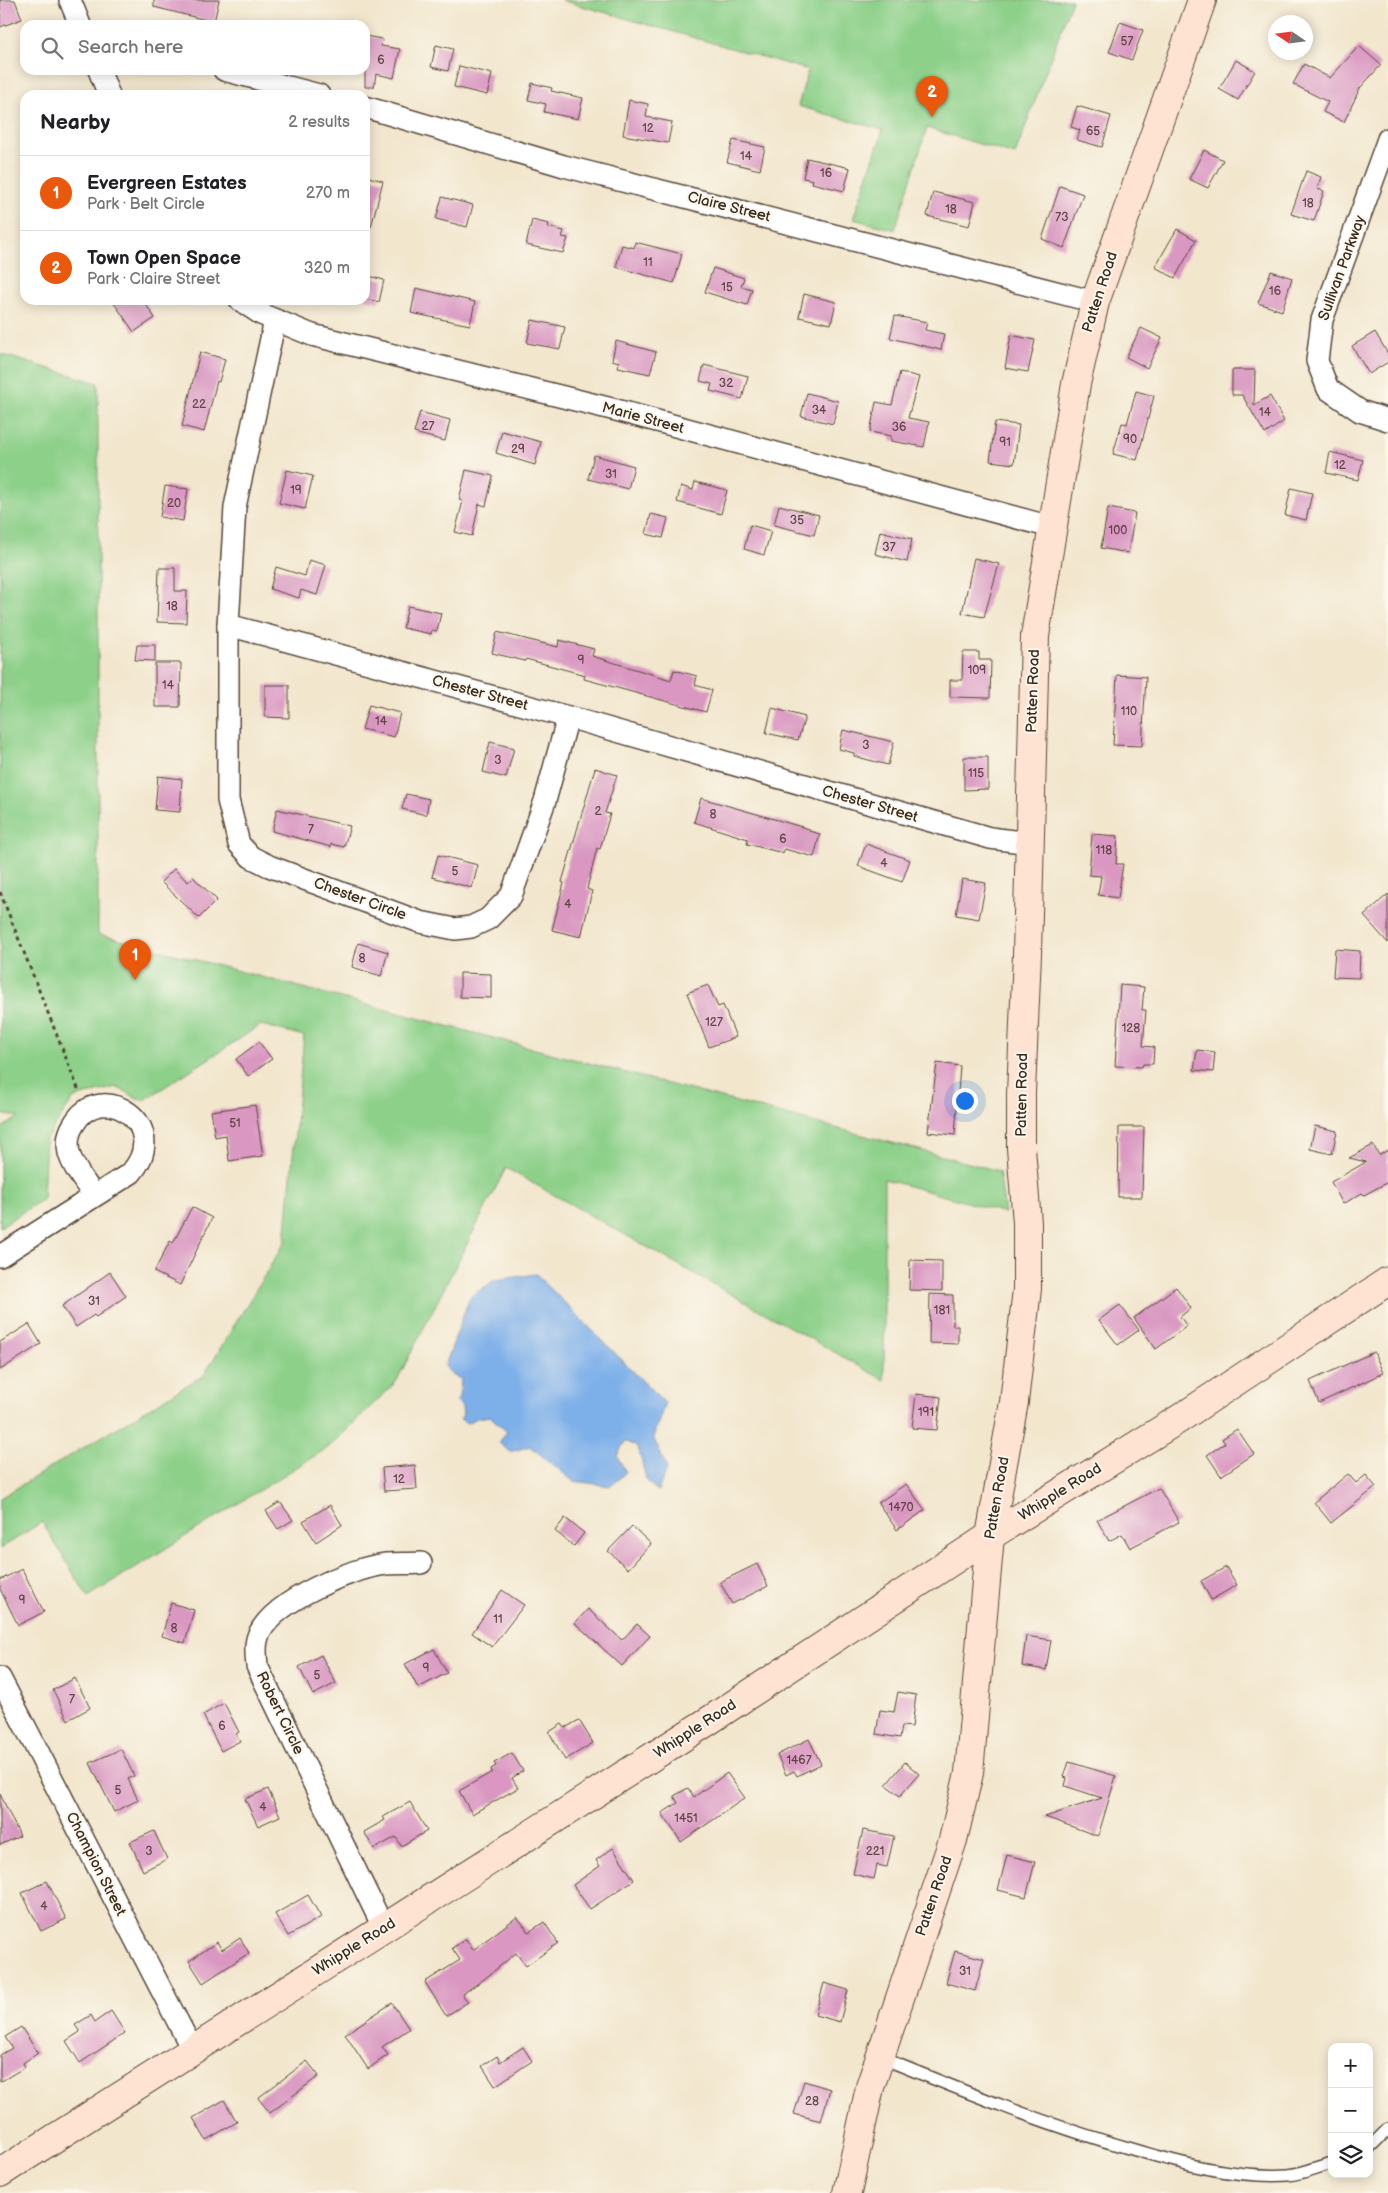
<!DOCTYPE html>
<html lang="en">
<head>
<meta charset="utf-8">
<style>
	body { margin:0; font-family:"Balsamiq Sans",sans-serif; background:#f2f2f2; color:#202124 }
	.controls { position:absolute; right:15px; bottom:15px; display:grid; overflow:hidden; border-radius:10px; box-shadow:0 2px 12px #0003 }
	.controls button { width:45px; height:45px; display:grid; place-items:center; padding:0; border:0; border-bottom:1px solid #e0e0e0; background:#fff; color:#202124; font:25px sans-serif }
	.compass { position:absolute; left:1268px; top:15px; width:45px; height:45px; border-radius:50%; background:#fff; box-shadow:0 2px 12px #0003; rotate:283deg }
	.you { position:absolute; left:964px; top:1100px; width:18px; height:18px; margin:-12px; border:4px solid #fff; border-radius:50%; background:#1a73e8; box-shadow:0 0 0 8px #1a73e833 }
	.badge { display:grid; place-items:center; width:32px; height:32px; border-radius:50%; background:#ea580c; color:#fff; font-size:16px; font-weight:700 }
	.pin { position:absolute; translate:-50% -41px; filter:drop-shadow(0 1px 2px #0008) }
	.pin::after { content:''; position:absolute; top:26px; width:18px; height:15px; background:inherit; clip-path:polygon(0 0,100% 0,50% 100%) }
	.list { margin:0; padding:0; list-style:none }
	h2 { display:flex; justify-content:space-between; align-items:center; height:65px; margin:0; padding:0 20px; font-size:21px }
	h2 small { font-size:16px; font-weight:400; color:#757577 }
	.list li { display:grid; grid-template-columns:32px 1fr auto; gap:15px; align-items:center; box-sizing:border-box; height:75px; padding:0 20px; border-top:1px solid #e0e0e0 }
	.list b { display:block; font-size:19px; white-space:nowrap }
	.list p { margin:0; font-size:16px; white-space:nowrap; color:#757577 }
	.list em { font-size:16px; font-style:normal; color:#757577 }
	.icon { flex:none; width:28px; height:28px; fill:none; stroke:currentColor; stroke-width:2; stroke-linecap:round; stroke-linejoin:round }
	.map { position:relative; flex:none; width:1388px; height:2193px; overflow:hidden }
	.search { position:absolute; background:#fff; box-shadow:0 2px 12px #0003; left:20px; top:20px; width:350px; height:55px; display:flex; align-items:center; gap:12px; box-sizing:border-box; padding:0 18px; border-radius:15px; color:#757577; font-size:19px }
	.panel { position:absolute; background:#fff; box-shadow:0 2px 12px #0003; left:20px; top:90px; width:350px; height:215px; border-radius:15px }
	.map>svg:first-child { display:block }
</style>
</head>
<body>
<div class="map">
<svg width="1388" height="2193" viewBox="0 0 1388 2193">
	<rect width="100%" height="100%" fill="#fbf7ec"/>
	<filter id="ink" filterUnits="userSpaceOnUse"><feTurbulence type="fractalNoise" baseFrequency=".02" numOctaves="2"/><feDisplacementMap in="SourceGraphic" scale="10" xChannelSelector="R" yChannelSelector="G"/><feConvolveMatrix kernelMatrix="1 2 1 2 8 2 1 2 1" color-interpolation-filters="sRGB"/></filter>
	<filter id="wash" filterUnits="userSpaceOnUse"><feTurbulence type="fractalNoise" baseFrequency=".0096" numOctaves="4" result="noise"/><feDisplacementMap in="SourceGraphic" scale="20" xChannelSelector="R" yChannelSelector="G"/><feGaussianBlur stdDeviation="1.12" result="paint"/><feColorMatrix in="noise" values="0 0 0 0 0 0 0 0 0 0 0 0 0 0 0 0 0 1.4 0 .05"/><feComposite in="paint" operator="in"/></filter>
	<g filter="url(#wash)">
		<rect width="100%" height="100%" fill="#f2e6cd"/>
		<g fill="#8cd089" stroke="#647d54">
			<polygon points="561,0 1072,0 1015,155 927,128 895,230 853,219 883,130 798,106 808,70"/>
			<polygon points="0,354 98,383 98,934 999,1171 1005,1213 884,1179 884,1380 506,1168 396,1382 329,1447 88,1597 42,1522 0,1549 0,1498 204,1375 285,1242 304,1036 261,1025 143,1101 116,1087 74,1098 46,1139 43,1199 0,1227 0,1129 19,1117 0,1114"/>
		</g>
		<polygon fill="#7dafe9" stroke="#5c6c84" points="536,1274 665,1403 653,1437 667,1468 658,1491 647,1482 638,1447 625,1441 617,1456 626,1472 611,1486 573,1481 530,1446 510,1452 498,1442 507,1432 490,1416 477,1418 467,1423 460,1419 463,1415 462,1406 456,1400 460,1396 461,1379 452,1375 445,1366 470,1297 495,1280"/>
		<g id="blocks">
			<g fill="#d997c1">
				<polygon points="0,0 15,0 22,19 0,27"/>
				<polygon points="154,0 219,0 214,22 154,7"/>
				<polygon points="1120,22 1143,30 1132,60 1109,52"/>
				<polygon points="365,36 382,39 381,46 400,49 394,78 376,74 374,87 365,87"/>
				<polygon points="436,45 453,49 448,71 431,67"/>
				<polygon points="1359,46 1381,65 1360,88 1344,122 1323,112 1328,102 1293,84 1304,64 1330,78"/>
				<polygon points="1236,60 1255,71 1238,100 1219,89"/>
				<polygon points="459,66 492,74 487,95 454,87"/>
				<polygon points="532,83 552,88 551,91 583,98 578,119 544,112 546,104 528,100"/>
				<polygon points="629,100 648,104 646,117 672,122 668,143 623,135"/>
				<polygon points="1077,106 1111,116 1102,147 1077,140 1080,130 1071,127"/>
				<polygon points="733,140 765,147 760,170 727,162"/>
				<polygon points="1204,150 1223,160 1208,188 1189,179"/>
				<polygon points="807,158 850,168 844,191 812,183 813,180 803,178"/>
				<polygon points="1306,171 1321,177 1317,189 1324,191 1314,221 1291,214"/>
				<polygon points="365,176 383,181 371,227 365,226"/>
				<polygon points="1060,186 1083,194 1064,248 1042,239"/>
				<polygon points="933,192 975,202 969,226 927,216"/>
				<polygon points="442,197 473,205 467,227 436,219"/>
				<polygon points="532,220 549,224 548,227 564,231 562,237 568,238 563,253 526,245"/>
				<polygon points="1177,229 1196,240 1175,278 1155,267"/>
				<polygon points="635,242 682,254 674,283 616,267 622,245 634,248"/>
				<polygon points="713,268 744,278 741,286 752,289 747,305 705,292"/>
				<polygon points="1271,271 1292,278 1282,311 1258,303"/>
				<polygon points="365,275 384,280 379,302 365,299"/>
				<polygon points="416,288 475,302 470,325 411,313"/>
				<polygon points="804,294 836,302 831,324 799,317"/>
				<polygon points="112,300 143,300 155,318 134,332"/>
				<polygon points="895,316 927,322 925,330 944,334 941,350 890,338"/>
				<polygon points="532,320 565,327 560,349 527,343"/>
				<polygon points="1141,328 1162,338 1147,368 1126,357"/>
				<polygon points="1375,332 1388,354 1388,362 1369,374 1352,346"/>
				<polygon points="1011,335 1035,340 1028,372 1005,368"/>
				<polygon points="616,341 656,352 650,374 618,367 619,362 612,360"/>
				<polygon points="200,352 225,359 219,382 217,381 204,432 182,426"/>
				<polygon points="704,365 748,376 742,399 710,391 712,384 700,381"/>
				<polygon points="1232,370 1255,370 1254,405 1270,396 1284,421 1265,434 1242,395 1232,395"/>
				<polygon points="900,372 919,377 908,418 929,422 924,447 891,441 891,436 870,432 876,402 892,405"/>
				<polygon points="1136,391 1154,396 1137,460 1113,454 1122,423 1127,424"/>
				<polygon points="807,393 838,401 833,424 801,416"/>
				<polygon points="420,412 450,420 445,441 414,433"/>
				<polygon points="995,422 1019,425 1014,464 990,461"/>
				<polygon points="502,431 541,442 535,465 496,453"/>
				<polygon points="1330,452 1363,460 1358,480 1326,473"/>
				<polygon points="594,455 634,466 628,489 588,479"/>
				<polygon points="287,470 313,476 305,509 279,503"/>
				<polygon points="466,470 493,476 486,506 479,504 472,536 455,532 463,501 459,500"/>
				<polygon points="695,482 727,490 721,514 677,502 681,486 693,490"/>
				<polygon points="165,486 188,489 183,521 160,517"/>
				<polygon points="1291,488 1312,493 1306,520 1285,515"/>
				<polygon points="779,505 819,515 814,535 774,525"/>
				<polygon points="1108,508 1135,513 1128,553 1101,548"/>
				<polygon points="651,514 668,518 663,538 646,534"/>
				<polygon points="750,525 771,531 764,555 744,549"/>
				<polygon points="880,531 912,539 907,562 875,554"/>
				<polygon points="974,558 999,564 984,617 962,613"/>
				<polygon points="309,560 326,565 317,595 301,590 299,598 270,589 276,567 305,576"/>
				<polygon points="159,568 175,568 175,591 187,591 186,623 157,622"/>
				<polygon points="408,606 441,613 437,631 432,630 431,634 403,628"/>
				<polygon points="497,632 558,647 559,640 594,649 592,656 671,680 674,670 697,676 695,685 712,690 706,712 584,679 585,675 526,659 525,661 492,653"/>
				<polygon points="137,645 155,645 155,661 135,660"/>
				<polygon points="963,652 979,652 979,660 991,660 990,698 950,697 950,680 962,680"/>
				<polygon points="155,663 181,663 180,707 155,707"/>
				<polygon points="1117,675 1146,677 1142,746 1113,745"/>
				<polygon points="265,685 289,685 289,718 265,717"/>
				<polygon points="369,705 400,713 394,737 362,729"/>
				<polygon points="772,708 805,717 798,740 766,733"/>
				<polygon points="843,730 894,742 888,765 865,759 854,756 854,753 839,749"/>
				<polygon points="490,742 514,748 506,778 483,772"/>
				<polygon points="964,757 988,757 988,789 964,790"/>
				<polygon points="595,768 617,775 605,813 610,814 600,849 597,848 587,889 592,891 581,937 552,930 564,883 562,882"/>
				<polygon points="158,776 182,779 180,812 155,810"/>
				<polygon points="406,794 429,799 426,815 402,809"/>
				<polygon points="701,798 809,829 809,831 820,834 814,857 784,849 783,853 747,844 748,839 694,822"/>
				<polygon points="277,809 350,826 344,847 331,844 331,847 272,831"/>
				<polygon points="1092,834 1118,836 1116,864 1123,864 1118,898 1098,895 1101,876 1089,875"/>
				<polygon points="866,844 910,860 902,882 858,866"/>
				<polygon points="438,855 478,865 472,888 432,877"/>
				<polygon points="174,869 188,882 193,877 217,900 199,918 161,882"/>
				<polygon points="962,879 986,883 979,919 956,915"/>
				<polygon points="1388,894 1388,943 1364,916"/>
				<polygon points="358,943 388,952 381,976 352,967"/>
				<polygon points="1335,949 1360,951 1359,978 1333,977"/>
				<polygon points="460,973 491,974 491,998 460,997"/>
				<polygon points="708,985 718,1007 723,1005 736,1037 709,1047 687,993"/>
				<polygon points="1120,985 1144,987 1142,1010 1146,1010 1143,1046 1154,1047 1153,1064 1143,1064 1142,1067 1115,1066"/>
				<polygon points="259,1042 272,1059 248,1076 236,1059"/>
				<polygon points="1197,1050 1215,1052 1213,1072 1194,1070"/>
				<polygon points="937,1063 960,1066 955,1135 928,1132"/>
				<polygon points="255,1105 263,1156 229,1161 226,1135 215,1137 211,1111"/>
				<polygon points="1315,1126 1337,1131 1332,1154 1310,1149"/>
				<polygon points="1119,1127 1144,1127 1142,1197 1118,1197"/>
				<polygon points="1373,1145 1379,1155 1388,1150 1388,1182 1364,1195 1362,1193 1343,1204 1331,1182 1366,1162 1349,1158"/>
				<polygon points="192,1207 212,1218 180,1285 154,1272 170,1241 173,1243"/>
				<polygon points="910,1260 942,1261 942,1291 909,1290"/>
				<polygon points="110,1272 126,1296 96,1317 94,1315 76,1327 62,1306"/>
				<polygon points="1176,1287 1191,1308 1180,1317 1187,1326 1156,1349 1134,1318"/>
				<polygon points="930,1294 953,1295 953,1326 958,1326 958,1344 929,1343"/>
				<polygon points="1120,1305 1139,1330 1118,1345 1099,1320"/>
				<polygon points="29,1324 41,1344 0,1370 0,1342"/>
				<polygon points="1374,1352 1383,1373 1319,1403 1310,1381"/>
				<polygon points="916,1394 941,1397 937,1430 912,1428"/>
				<polygon points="1237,1429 1254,1454 1221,1476 1207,1455 1225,1443 1222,1439"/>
				<polygon points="415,1465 417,1489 384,1491 382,1468"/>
				<polygon points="1348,1474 1356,1483 1366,1475 1376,1487 1331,1523 1314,1502"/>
				<polygon points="906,1484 925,1510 897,1530 878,1503"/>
				<polygon points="1159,1488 1179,1522 1130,1548 1122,1534 1109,1541 1097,1520"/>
				<polygon points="280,1502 293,1520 278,1529 266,1511"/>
				<polygon points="330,1505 342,1525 316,1542 303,1521"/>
				<polygon points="565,1518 584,1533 574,1546 555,1531"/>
				<polygon points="632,1526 651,1544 628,1569 608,1551"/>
				<polygon points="757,1564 768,1586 732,1604 720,1582"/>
				<polygon points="1226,1567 1237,1585 1211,1600 1201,1581"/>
				<polygon points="22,1569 44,1612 18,1625 0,1589 0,1580"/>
				<polygon points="502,1590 524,1605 492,1647 472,1633"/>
				<polygon points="171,1603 194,1610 185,1643 162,1636"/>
				<polygon points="588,1609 622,1640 637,1624 650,1636 622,1666 575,1623"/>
				<polygon points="1026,1636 1051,1640 1046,1670 1022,1666"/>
				<polygon points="434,1649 447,1673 418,1688 405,1664"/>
				<polygon points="321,1655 336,1683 313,1695 299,1667"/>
				<polygon points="75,1678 90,1708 68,1720 53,1690"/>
				<polygon points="898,1692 916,1695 912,1727 902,1726 900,1738 876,1734 880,1710 894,1712"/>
				<polygon points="224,1703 239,1732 236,1734 240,1741 221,1751 203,1715"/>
				<polygon points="579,1720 593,1743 565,1760 549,1732 562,1724 565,1728"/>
				<polygon points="809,1739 821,1764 797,1776 794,1771 786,1775 777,1755"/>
				<polygon points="121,1749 134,1776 128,1779 138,1800 114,1812 90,1763"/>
				<polygon points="512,1753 523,1771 512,1778 518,1788 472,1814 459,1791 492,1772 491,1769 496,1766 494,1763"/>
				<polygon points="905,1762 919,1774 900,1796 886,1785"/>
				<polygon points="1069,1762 1116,1776 1098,1836 1045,1817 1102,1798 1065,1786 1067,1778 1064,1777"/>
				<polygon points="727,1773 745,1798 681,1842 662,1813 678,1803 674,1796 688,1788 694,1797"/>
				<polygon points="268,1789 280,1816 258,1826 245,1799"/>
				<polygon points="0,1794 20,1836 0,1845"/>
				<polygon points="410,1802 427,1831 401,1846 396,1837 374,1849 364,1832 385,1820 383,1817"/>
				<polygon points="863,1830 894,1836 887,1867 877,1865 874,1879 853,1874"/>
				<polygon points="154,1831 167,1859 143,1871 130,1842"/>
				<polygon points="613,1848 634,1880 590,1909 573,1885 600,1866 596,1860"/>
				<polygon points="1007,1855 1035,1862 1026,1897 998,1890"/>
				<polygon points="47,1881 66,1919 41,1931 22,1893"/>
				<polygon points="308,1895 321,1917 288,1936 275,1914"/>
				<polygon points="517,1917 529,1932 544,1922 558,1943 526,1966 516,1953 483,1980 462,1994 468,2002 446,2016 425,1982 460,1960 452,1948 466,1939 473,1950"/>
				<polygon points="240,1938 249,1953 203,1983 189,1961 217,1942 222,1950"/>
				<polygon points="955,1951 984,1959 975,1991 946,1983"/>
				<polygon points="824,1983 848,1990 840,2022 815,2015"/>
				<polygon points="392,2003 409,2029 382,2047 388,2055 368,2069 345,2034"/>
				<polygon points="111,2011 125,2033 80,2063 66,2041 80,2032 75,2025 91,2015 95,2022"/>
				<polygon points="21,2027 38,2053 23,2063 25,2067 0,2082 0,2055 12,2048 5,2037"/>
				<polygon points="523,2047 532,2061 495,2086 482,2066 497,2056 500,2062"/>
				<polygon points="307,2061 319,2076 270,2113 258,2098"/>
				<polygon points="804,2081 830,2089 821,2121 794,2114"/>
				<polygon points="224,2100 237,2122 206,2140 193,2118"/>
			</g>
		</g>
	</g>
	<g filter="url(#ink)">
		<use href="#blocks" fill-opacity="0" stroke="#564638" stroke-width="1"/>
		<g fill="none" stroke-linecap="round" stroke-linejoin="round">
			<g stroke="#564638" stroke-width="14">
				<g id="lane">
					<path d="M880,2057C963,2091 1046,2125 1132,2149C1182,2164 1235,2178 1288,2175C1302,2174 1318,2167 1332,2163"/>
					<polyline points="1369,2148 1388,2129"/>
				</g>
			</g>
			<g stroke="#564638" stroke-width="24">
				<g id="street">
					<polyline points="70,0 80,25"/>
					<polyline points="99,70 109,95"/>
					<polyline points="224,70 319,95"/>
					<polyline points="365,107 564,166 1095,302"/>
					<polyline points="1388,139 1322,320 1317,361 1328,389 1360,411 1388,420"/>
					<polyline points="240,300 261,314 312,335 616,410 1051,527"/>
					<polyline points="275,320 235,507 228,625 568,717 990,838 1030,843"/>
					<polyline points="228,625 228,800 239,844 251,857 269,866 420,922 455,929 471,927 488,919 511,896 545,801 568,717"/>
					<path d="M0,1256L131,1173C173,1125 101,1077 74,1124C68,1133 67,1143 69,1153C73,1168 86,1183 94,1196"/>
					<polyline points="0,1678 192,2049"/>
					<path d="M384,1929L257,1666C256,1655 254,1642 260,1632C277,1600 351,1568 386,1564C397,1563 409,1564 421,1563"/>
				</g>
			</g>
			<g stroke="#564638" stroke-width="30">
				<g id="secondary">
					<polyline points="0,2173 710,1720 990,1536 1179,1419 1388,1281"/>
					<polyline points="847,2193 870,2087 953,1840 969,1773 990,1536 1014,1402 1027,1289 1027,1223 1021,1148 1021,1093 1027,954 1035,636 1076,384 1095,302 1202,0"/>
				</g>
			</g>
			<polyline stroke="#564638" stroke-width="3" stroke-dasharray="4 4" stroke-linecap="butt" points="0,892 79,1091"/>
			<use href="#lane" stroke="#fff" stroke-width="11"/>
			<use href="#street" stroke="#fff" stroke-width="21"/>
			<use href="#secondary" stroke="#fee3d2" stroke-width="28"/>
		</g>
	</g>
	<g text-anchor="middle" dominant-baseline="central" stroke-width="4" stroke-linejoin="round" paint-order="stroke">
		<g font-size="12" fill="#624547">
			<text x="1127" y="41">57</text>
			<text x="381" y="60">6</text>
			<text x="648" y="128">12</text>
			<text x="1093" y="131">65</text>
			<text x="746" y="156">14</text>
			<text x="826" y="173">16</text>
			<text x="1308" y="203">18</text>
			<text x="951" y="209">18</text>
			<text x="1062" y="217">73</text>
			<text x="648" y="262">11</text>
			<text x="727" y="287">15</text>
			<text x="1275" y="291">16</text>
			<text x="726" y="383">32</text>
			<text x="199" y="404">22</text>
			<text x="819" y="410">34</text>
			<text x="1265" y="412">14</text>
			<text x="428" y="426">27</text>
			<text x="899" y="427">36</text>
			<text x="1130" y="439">90</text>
			<text x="1005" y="442">91</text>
			<text x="518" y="449">29</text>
			<text x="1340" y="465">12</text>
			<text x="611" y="474">31</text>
			<text x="296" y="490">19</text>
			<text x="174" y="503">20</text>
			<text x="797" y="520">35</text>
			<text x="1118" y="530">100</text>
			<text x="889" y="547">37</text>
			<text x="172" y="606">18</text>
			<text x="581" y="660">9</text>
			<text x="977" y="670">109</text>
			<text x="168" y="685">14</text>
			<text x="1129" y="711">110</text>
			<text x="381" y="721">14</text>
			<text x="866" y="745">3</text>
			<text x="498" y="760">3</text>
			<text x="976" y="773">115</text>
			<text x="598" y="811">2</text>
			<text x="713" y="814">8</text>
			<text x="311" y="829">7</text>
			<text x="783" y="839">6</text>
			<text x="1104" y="850">118</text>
			<text x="884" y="863">4</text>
			<text x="455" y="871">5</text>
			<text x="568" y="904">4</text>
			<text x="362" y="958">8</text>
			<text x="714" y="1022">127</text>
			<text x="1131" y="1028">128</text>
			<text x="235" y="1123">51</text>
			<text x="94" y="1301">31</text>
			<text x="942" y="1310">181</text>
			<text x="926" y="1412">191</text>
			<text x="399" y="1479">12</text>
			<text x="901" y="1507">1470</text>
			<text x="22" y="1600">9</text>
			<text x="498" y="1619">11</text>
			<text x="174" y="1628">8</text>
			<text x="426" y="1668">9</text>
			<text x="317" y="1675">5</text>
			<text x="72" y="1699">7</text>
			<text x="222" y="1726">6</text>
			<text x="799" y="1760">1467</text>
			<text x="118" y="1790">5</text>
			<text x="263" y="1807">4</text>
			<text x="686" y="1818">1451</text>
			<text x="149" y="1851">3</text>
			<text x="875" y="1851">221</text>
			<text x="44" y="1906">4</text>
			<text x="965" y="1971">31</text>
			<text x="812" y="2101">28</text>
		</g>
		<g font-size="15" fill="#3b2a1e" stroke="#fbf7ec">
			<text transform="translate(729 207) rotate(14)">Claire Street</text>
			<text transform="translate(1342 268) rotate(-70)">Sullivan Parkway</text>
			<text transform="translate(1100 292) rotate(-72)">Patten Road</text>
			<text transform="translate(643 418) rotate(15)">Marie Street</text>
			<text transform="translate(1033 691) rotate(-88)">Patten Road</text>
			<text transform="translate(480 693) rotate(15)">Chester Street</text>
			<text transform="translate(870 804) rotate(16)">Chester Street</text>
			<text transform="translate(360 899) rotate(20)">Chester Circle</text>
			<text transform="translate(1022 1095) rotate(-89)">Patten Road</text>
			<text transform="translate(1060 1492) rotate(-32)">Whipple Road</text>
			<text transform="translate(997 1498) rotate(-80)">Patten Road</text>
			<text transform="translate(280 1713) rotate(64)">Robert Circle</text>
			<text transform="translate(695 1729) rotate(-33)">Whipple Road</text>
			<text transform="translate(96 1864) rotate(63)">Champion Street</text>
			<text transform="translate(934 1896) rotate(-71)">Patten Road</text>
			<text transform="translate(354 1947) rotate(-32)">Whipple Road</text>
		</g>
	</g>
</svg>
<div class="controls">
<button>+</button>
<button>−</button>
<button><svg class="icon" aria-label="layers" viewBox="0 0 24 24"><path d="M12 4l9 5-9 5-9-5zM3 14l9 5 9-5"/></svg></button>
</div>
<svg class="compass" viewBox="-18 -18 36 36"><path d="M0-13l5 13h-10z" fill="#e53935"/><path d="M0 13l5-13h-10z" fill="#757577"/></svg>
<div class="you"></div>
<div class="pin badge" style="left:135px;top:980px">1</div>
<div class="pin badge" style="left:932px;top:117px">2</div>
<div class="search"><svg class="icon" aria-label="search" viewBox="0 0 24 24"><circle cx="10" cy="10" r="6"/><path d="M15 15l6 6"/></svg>Search here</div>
<section class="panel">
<h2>Nearby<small>2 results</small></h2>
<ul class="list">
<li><span class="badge">1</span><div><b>Evergreen Estates</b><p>Park · Belt Circle</p></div><em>270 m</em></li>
<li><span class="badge">2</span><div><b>Town Open Space</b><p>Park · Claire Street</p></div><em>320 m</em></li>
</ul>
</section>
</div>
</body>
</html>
